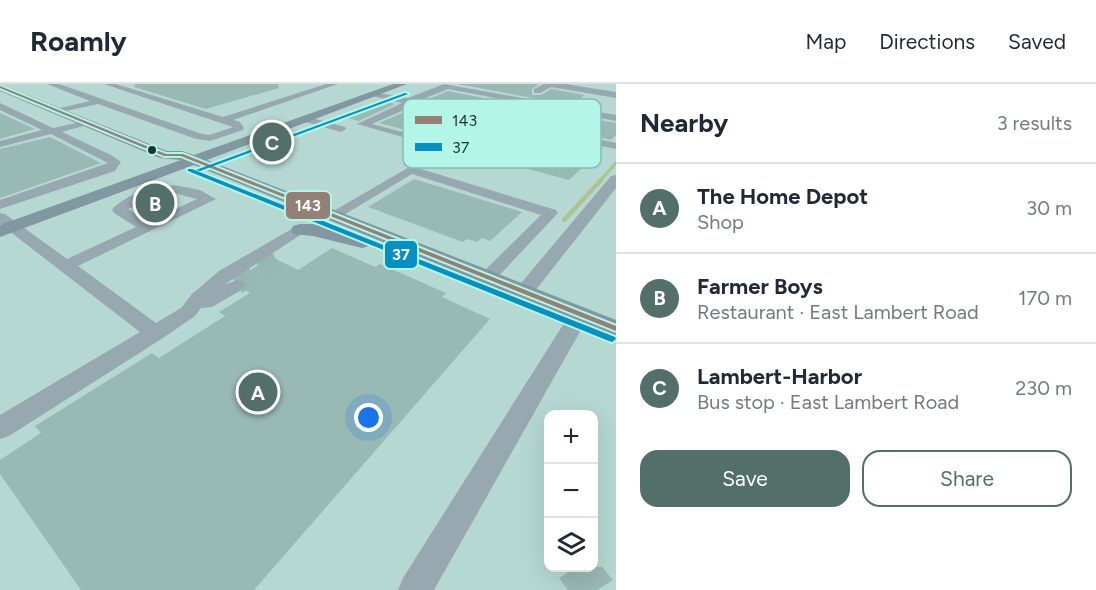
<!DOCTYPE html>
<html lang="en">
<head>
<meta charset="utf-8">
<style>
	body { margin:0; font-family:Figtree,sans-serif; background:#f6f6f7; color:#1f2937 }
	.controls { position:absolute; right:18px; bottom:18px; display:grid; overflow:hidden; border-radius:12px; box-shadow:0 6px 24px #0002 }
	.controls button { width:54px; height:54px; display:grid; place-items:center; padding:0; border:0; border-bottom:2px solid #e0e1e3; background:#fff; color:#1f2937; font:30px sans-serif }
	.you { position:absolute; left:369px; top:334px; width:21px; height:21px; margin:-15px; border:4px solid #fff; border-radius:50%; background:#1a73e8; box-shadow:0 0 0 9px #1a73e833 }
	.badge { display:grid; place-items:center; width:39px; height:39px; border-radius:50%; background:#536f6a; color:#fff; font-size:20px; font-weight:700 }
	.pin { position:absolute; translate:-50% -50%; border:3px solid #fff; box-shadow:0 2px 6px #0006 }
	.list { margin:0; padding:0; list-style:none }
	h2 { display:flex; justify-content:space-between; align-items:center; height:78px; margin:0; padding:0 24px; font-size:26px }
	h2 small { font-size:20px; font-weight:400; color:#747a83 }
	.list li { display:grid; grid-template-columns:39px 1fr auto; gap:18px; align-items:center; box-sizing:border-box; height:90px; padding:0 24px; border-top:2px solid #e0e1e3 }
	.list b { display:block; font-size:22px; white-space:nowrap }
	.list p { margin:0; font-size:20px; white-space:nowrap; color:#747a83 }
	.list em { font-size:20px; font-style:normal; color:#747a83 }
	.actions { display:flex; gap:12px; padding:18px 24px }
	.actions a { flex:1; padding:14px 0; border:2px solid #536f6a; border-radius:18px; text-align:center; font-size:21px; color:#536f6a }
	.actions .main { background:#536f6a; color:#fff }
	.icon { flex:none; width:33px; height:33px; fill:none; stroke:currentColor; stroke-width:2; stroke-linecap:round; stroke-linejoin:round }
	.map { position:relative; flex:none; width:616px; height:506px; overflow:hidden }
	header { display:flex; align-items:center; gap:36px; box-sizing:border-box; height:84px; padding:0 30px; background:#fff; border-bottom:2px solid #e0e1e3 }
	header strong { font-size:28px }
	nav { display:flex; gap:33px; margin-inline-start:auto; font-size:21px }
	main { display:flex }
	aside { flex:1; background:#fff }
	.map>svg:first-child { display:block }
</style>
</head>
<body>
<header>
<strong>Roamly</strong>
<nav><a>Map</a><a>Directions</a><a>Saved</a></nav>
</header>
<main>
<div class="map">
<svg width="616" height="506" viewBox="0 0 616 506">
	<rect width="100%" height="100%" fill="#b6d8d2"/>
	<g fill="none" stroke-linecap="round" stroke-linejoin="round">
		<polyline stroke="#adc394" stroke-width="3" points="600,97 616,79"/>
		<polyline stroke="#adc394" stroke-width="4.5" points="564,136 601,96"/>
	</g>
	<g fill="#99b9b4">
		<polygon points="135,0 278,0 279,4 206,25 134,3"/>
		<polygon points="457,0 539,0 532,5 532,11 541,11 551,5 585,11 571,21"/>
		<polygon points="448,7 559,29 541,41 426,16"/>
		<polygon points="388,18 395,20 359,37 347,34"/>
		<polygon points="412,22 529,49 498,71 379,39 407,27"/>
		<polygon points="0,29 35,45 0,55"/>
		<polygon points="593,35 616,39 616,51 611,56 576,48"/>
		<polygon points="50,53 101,79 0,114 0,65"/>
		<polygon points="565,57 603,64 569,96 528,85"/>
		<polygon points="414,95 522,128 490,157 482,154 477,158 467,155 463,158 368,123"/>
		<polygon points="332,164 375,183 380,180 446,209 442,213 490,235 254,506 81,506 0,390 0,376 41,349 35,342 152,269 159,274 225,232 219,228 250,209 245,206 248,201 245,196 239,194 258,181 272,173 298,186"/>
		<polygon points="576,483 602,483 613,496 597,506 568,506 559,494"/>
	</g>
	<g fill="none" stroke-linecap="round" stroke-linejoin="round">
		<polyline stroke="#97b8b2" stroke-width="19" stroke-dasharray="19 9" stroke-linecap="butt" points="237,201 278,176"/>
		<g fill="#97a8b1" fill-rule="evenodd">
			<polygon points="47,0 59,0 202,50 210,51 233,43 104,0 116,0 223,33 326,0 338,0 233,36 240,38 244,44 243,46 210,57 196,55 98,20 56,29 56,25 90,17"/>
			<path d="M444,0L616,31V37L448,5L418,17L616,59V65L559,53L515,85L357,40L402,19L372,12V8L408,14ZM411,20L548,51L513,77L372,40L406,25Z"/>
			<polygon points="544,0 565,0 616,8 616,14 551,3 540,9 534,9 534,5"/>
			<polygon points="0,19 53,44 90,36 90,40 62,48 111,71 121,78 115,87 0,125 0,116 108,79 51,50 0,63 0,57 42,46 0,26"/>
			<polygon points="305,32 345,43 346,45 341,48 302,37 302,33"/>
			<polygon points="411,82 556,126 558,129 493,198 481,198 478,194 481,190 541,131 412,90 337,135 327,135 325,132"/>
			<polygon points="616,91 616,104 531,212 517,212 515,208 517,204 611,92"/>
			<path d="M174,101L200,106L216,115L78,182L156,239L181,224L192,210L219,187L295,143L300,141L308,146L224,201L237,196L243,197L246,201L243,205L212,223L201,224L195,232L163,254L9,352L0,355V331L140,248L0,140V129L5,130L67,175L136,143L114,129L112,126C124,110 155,103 174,101ZM174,109L197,115L148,138L128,125L161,111Z"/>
			<polygon points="580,224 587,225 590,230 434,506 398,506 403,494 573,225"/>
		</g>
		<g fill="#8197a1" fill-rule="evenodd">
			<polygon points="0,0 167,67 182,67 194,71 393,0 407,0 207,76 616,236 616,253 194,81 0,153 0,141 181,76 160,74 0,7"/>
			<polygon points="300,140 313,140 362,152 369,154 372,158 369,162 362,164 313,152 293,150 291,146 293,142"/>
		</g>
		<g stroke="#b3f5e7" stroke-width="4">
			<polygon id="bus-1" points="0,2 166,70 183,70 616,242 616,247 181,72 164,72 0,4"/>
		</g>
		<g stroke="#b3f5e7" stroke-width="4">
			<g id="bus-2">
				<polygon points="405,9 408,10 200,87 196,86"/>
				<polygon points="188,85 192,85 615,253 616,255 612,258 609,257 188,87"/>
			</g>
		</g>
		<use href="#bus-1" fill="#938177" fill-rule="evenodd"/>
		<use href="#bus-2" fill="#0791c2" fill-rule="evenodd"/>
	</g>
	<circle fill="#1d3732" stroke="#b3f5e7" stroke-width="2" cx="152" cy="66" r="5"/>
	<rect x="403" y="15" width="198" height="69" rx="9" fill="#b3f5e7" stroke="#86bcb1" stroke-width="1.5"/>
	<rect x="415" y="32" width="27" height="8" fill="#938177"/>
	<rect x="415" y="59" width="27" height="8" fill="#0791c2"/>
	<g font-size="16" fill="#1d3732">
		<text x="452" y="42">143</text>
		<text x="452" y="69">37</text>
	</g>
	<g stroke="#b3f5e7" stroke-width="2">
		<rect x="285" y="107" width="46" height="29" rx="6" fill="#938177"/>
		<rect x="384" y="156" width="34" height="29" rx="6" fill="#0791c2"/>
	</g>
	<g font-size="16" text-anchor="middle" font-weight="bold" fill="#fff">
		<text x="308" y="127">143</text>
		<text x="401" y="176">37</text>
	</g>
</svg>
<div class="controls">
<button>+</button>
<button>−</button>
<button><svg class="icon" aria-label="layers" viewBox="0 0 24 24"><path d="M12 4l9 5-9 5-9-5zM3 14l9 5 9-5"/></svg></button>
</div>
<div class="you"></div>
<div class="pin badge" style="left:258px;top:308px">A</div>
<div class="pin badge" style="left:155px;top:119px">B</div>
<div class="pin badge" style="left:272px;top:58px">C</div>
</div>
<aside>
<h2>Nearby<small>3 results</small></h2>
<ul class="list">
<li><span class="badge">A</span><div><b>The Home Depot</b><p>Shop</p></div><em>30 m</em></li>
<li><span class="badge">B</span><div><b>Farmer Boys</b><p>Restaurant · East Lambert Road</p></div><em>170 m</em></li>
<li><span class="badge">C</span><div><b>Lambert-Harbor</b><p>Bus stop · East Lambert Road</p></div><em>230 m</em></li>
</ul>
<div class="actions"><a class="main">Save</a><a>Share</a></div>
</aside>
</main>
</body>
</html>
